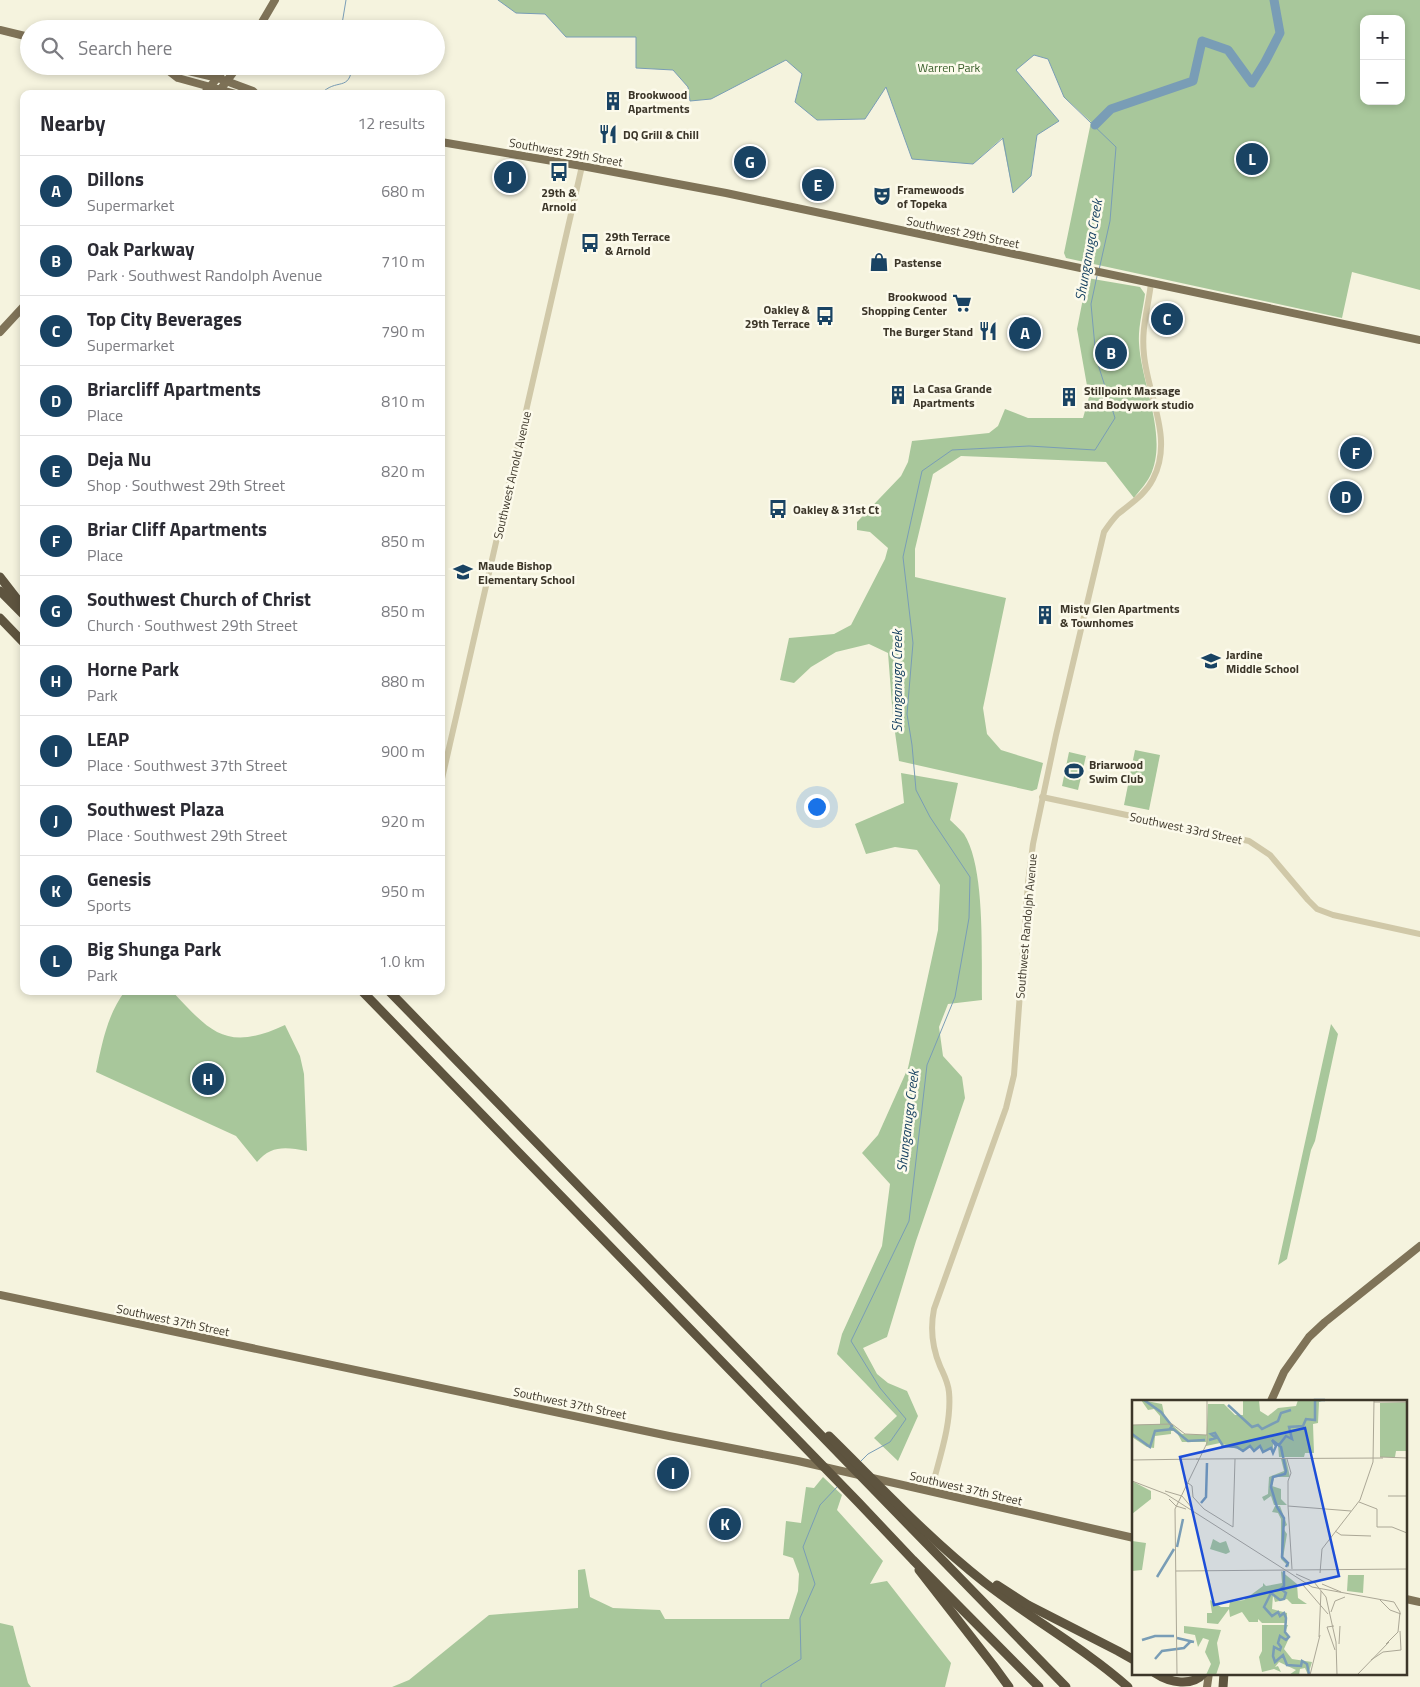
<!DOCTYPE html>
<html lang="en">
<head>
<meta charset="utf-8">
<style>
	body { margin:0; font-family:"Titillium Web",sans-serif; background:#f7f7f7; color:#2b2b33 }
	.controls { position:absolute; right:15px; top:15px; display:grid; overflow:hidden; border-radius:10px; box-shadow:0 2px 8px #0003 }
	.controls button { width:45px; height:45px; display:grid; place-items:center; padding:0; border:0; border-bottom:1px solid #e1e1e2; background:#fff; color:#2b2b33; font:25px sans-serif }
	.you { position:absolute; left:816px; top:806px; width:18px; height:18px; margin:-12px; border:4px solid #fff; border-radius:50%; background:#1a73e8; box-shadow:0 0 0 8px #1a73e833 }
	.badge { display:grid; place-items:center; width:32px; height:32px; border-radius:50%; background:#194363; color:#fff; font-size:16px; font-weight:700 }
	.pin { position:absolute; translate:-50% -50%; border:2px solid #fff; box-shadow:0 1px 5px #0006 }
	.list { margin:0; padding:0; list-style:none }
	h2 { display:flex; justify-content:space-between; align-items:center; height:65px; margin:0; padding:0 20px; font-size:21px }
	h2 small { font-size:16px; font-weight:400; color:#7c7c81 }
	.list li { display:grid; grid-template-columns:32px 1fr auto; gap:15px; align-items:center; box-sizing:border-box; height:70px; padding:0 20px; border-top:1px solid #e1e1e2 }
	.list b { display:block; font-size:19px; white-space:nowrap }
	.list p { margin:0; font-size:16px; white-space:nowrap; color:#7c7c81 }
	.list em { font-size:16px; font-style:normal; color:#7c7c81 }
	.icon { flex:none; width:28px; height:28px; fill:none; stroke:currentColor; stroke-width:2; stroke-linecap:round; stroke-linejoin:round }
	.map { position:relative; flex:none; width:1420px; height:1687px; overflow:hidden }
	.search { position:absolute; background:#fff; box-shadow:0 2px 8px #0003; left:20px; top:20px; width:425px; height:55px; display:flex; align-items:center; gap:12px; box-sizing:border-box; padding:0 18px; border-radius:28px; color:#7c7c81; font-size:19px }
	.panel { position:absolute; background:#fff; box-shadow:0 2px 8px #0003; left:20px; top:90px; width:425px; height:905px; border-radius:10px }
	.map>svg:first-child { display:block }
</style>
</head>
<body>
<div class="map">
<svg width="1420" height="1687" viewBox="0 0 1420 1687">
	<rect width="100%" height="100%" fill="#f5f3de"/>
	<g fill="#a8c79b" fill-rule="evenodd">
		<path d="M498,0H1420V290L1352,272L1342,318L1066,258L1064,253L1091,122L1064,97L1048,59L1034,55L1016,70L1059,121L1037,135L1031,176L1013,193L1002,138L973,164L912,159L886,87L865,119L817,120L795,102L802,74L786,60L711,99L690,101L688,87L673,70L636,68V37H566L545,14L516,13ZM1364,19H1401V101H1364Z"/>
		<path d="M1087,278L1140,287L1145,294C1143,310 1138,327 1139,343C1141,384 1169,437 1150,476C1146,484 1139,491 1134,498L1106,462L961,456L933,474L915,549V577L1006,598L983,708L987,734L1001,750L1043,763L1037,789L1032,791L899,761L893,718L888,653L869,644L836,652L811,667L794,683L780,680L789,638L834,634L851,625L885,559L888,548L870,532L857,530V522L901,476L908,462L912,441L989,433L998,426L1005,409L1028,418H1083L1089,397L1077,329Z"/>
		<polygon points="1135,750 1160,755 1149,810 1124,805"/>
		<polygon points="1069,752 1086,756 1078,790 1062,786"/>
		<path d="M901,773L958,783L950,820C955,825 960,829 964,834C986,868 981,958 982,1000L948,1004L939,1027L943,1056L962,1077L965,1098L916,1241L887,1337L863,1348L877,1374L888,1383L907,1391L918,1416L898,1461L874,1438L897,1416L837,1354L842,1334L882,1246L890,1184L862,1153L878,1135L908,1068L938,930L940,885L917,850L895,847L866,854L855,824L904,803Z"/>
		<path d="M125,991H172C211,1033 227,1052 285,1025L300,1056L304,1074L307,1151C286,1147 271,1145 257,1162L236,1136L96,1072C102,1044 107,1015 125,991Z"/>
		<polygon points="1331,1024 1338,1034 1315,1141 1311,1150 1287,1259 1278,1265"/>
		<polygon points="823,1477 842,1495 837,1510 883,1561 870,1584 887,1581 951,1663 945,1687 392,1687 409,1680 489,1615 578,1608 578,1570 585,1569 590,1597 613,1608 660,1610 665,1619 789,1619 798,1591 799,1574 793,1558 783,1555 786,1521 801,1523 806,1487 814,1488"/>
		<polygon points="0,1623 13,1626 28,1683 31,1687 0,1687"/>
	</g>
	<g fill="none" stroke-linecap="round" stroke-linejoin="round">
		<g stroke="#799db6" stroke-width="1">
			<polyline points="498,0 516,13 545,14 566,37 636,37 636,68 673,70 688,87 690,101 711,99 786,60 802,74 795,102 817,120 865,119 886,87 912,159 973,164 1003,138 1013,193 1031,176 1037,135 1059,121 1016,70 1034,55 1048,59 1064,97 1116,147 1110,221 1099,270"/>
			<polyline points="344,29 342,24 346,0"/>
			<path d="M321,94C336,77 350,93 352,66"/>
			<polyline points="860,1462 868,1454 890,1442 906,1419 880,1388 851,1341 909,1221 927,1065 955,997 969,918 970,877 930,817 916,790 912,745 907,714 913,643 903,557 922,471 952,450 1029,446 1095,450 1115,418 1096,358 1091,304 1097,276"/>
			<polyline points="761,1687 761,1684 801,1659 800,1618 815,1584 803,1547 820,1505 837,1487"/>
		</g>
		<polyline stroke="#799db6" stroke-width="9" points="1095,125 1111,109 1193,81 1202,41 1228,50 1252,83 1265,62 1280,33 1274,0"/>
		<g stroke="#d0c8a8" stroke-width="6">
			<polyline points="441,783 582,166"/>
			<polyline points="1042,797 1249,841 1270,855 1308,900 1317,909 1333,915 1420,934"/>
			<path d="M931,1491C939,1459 952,1424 949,1392C948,1382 944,1375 940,1366C932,1347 930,1329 934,1309L1006,1108L1014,1075L1028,883L1033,844L1056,735L1104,532C1108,526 1113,519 1118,514C1131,503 1145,495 1153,479C1174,439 1148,397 1144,355C1141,328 1148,309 1151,283"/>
		</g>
		<g stroke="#7f7358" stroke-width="8">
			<polyline points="258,29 275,0"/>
			<polyline points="0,30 29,37"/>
			<polyline points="152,66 169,71 178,78 236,94"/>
			<polyline points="169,71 180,69 218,78 253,91 256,94"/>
			<polyline points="204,94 227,66"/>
			<polyline points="217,94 238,66"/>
			<polyline points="441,142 582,166 726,193 1420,340"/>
			<polyline points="0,332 24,306"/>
			<polyline points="0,1295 669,1436 798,1461 1134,1538"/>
			<polyline points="1271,1401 1284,1372 1309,1337 1325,1322 1420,1246"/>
			<polyline points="1406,1599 1420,1602"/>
			<polyline points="1207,1687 1209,1673"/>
		</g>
		<g stroke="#5e543f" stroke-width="9">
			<polyline points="0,577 24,608"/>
			<polyline points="0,591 24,615"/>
			<polyline points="0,618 24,643"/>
			<polyline points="362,991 858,1502 913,1560 1039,1687"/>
			<polyline points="389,991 1066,1687"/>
			<path d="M829,1436C880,1486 928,1538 984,1582C1031,1619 1084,1648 1128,1687"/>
			<polyline points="919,1570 993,1665 1009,1687"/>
			<polyline points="997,1585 1028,1605 1118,1651 1134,1660"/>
			<path d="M1155,1673C1170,1683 1192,1687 1204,1673"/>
			<polyline points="1223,1687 1224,1673"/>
		</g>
	</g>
	<defs>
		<g id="building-bare" transform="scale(1.5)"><path d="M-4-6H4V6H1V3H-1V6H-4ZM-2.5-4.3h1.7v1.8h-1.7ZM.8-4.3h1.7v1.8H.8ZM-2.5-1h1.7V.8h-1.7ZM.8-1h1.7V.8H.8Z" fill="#194363" stroke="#fcfaeb" stroke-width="2.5" paint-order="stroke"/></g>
		<g id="restaurant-bare" transform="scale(1.5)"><path d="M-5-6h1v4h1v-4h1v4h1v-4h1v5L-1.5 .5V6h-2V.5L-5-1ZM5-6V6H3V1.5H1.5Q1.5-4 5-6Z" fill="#194363" stroke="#fcfaeb" stroke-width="2.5" paint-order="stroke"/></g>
		<g id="bus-bare" transform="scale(1.5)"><path d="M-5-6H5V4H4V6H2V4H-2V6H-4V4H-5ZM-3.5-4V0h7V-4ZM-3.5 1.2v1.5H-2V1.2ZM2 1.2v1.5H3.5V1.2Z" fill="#194363" stroke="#fcfaeb" stroke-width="2.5" paint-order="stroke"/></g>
		<g id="theatre-bare" transform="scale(1.5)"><path d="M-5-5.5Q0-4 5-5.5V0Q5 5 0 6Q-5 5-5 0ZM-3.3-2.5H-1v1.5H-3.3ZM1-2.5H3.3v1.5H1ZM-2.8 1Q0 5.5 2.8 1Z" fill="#194363" stroke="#fcfaeb" stroke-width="2.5" paint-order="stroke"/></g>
		<g id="shop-bare" transform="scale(1.5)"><path d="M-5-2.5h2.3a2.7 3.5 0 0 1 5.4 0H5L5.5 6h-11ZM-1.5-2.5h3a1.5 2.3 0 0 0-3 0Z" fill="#194363" stroke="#fcfaeb" stroke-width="2.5" paint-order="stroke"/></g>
		<g id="supermarket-bare" transform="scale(1.5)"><path d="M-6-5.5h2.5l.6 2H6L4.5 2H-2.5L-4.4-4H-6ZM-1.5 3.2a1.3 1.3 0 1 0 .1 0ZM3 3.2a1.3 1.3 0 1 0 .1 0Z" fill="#194363" stroke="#fcfaeb" stroke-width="2.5" paint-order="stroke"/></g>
		<g id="school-bare" transform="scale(1.5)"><path d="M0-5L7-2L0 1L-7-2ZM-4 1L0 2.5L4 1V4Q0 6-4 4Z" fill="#194363" stroke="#fcfaeb" stroke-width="2.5" paint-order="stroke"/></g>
		<g id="stadium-bare" transform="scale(1.5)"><path d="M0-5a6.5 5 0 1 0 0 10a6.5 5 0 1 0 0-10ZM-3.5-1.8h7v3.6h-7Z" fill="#194363" stroke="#fcfaeb" stroke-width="2.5" paint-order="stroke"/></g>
	</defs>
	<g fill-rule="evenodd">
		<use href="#building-bare" x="613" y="101"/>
		<use href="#restaurant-bare" x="608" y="134"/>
		<use href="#bus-bare" x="559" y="172"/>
		<use href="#theatre-bare" x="882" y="196"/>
		<use href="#bus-bare" x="590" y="243"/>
		<use href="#shop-bare" x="879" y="262"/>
		<use href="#supermarket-bare" x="962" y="303"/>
		<use href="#bus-bare" x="825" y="316"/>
		<use href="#restaurant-bare" x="988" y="331"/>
		<use href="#building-bare" x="898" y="395"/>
		<use href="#building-bare" x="1069" y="397"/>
		<use href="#bus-bare" x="778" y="509"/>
		<use href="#school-bare" x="463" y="572"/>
		<use href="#building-bare" x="1045" y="615"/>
		<use href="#school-bare" x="1211" y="661"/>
		<use href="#stadium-bare" x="1074" y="771"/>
	</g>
	<g text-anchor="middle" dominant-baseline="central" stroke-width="5" stroke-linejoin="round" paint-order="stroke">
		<g font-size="12" fill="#375d29" stroke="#fcfaeb">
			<text x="949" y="67">Warren Park</text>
		</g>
		<g font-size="12" font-weight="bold" fill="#3c3629" stroke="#fcfaeb" text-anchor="start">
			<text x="628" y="94">Brookwood<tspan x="628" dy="14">Apartments</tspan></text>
			<text x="623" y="134">DQ Grill &amp; Chill</text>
			<text x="897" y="189">Framewoods<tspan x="897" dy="14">of Topeka</tspan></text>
			<text x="559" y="192" text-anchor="middle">29th &amp;<tspan x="559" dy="14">Arnold</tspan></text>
			<text x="605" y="236">29th Terrace<tspan x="605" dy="14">&amp; Arnold</tspan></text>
			<text x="894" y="262">Pastense</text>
			<text x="947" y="296" text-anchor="end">Brookwood<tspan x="947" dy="14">Shopping Center</tspan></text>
			<text x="810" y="309" text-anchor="end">Oakley &amp;<tspan x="810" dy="14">29th Terrace</tspan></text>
			<text x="973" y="331" text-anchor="end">The Burger Stand</text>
			<text x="913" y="388">La Casa Grande<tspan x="913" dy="14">Apartments</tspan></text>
			<text x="1084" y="390">Stillpoint Massage<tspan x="1084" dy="14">and Bodywork studio</tspan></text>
			<text x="793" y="509">Oakley &amp; 31st Ct</text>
			<text x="478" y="565">Maude Bishop<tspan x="478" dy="14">Elementary School</tspan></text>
			<text x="1060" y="608">Misty Glen Apartments<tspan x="1060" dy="14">&amp; Townhomes</tspan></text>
			<text x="1226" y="654">Jardine<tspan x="1226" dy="14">Middle School</tspan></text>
			<text x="1089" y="764">Briarwood<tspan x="1089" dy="14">Swim Club</tspan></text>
		</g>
		<g font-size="12" fill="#3c3629" stroke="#fcfaeb">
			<text transform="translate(566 152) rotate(10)">Southwest 29th Street</text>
			<text transform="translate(963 232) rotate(12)">Southwest 29th Street</text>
			<text transform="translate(512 475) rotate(-77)">Southwest Arnold Avenue</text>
			<text transform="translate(1186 828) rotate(12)">Southwest 33rd Street</text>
			<text transform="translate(1026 926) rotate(-85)">Southwest Randolph Avenue</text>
			<text transform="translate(173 1320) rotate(12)">Southwest 37th Street</text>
			<text transform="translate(570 1403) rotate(12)">Southwest 37th Street</text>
			<text transform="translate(966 1488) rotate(13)">Southwest 37th Street</text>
		</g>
		<g font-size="14" font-style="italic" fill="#194363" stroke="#fcfaeb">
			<text transform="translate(1088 250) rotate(-80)">Shunganuga Creek</text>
			<text transform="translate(896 681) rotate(-90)">Shunganuga Creek</text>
			<text transform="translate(907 1121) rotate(-83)">Shunganuga Creek</text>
		</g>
	</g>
	<g transform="translate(1132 1400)">
		<rect width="275" height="275" fill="#f5f3de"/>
		<path d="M9,0L30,4L33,18L50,34L74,35V42H50L44,31H39V34L23,36L22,48L15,47L0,37V25L28,24V16L22,9L16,10ZM111,0H127L128,11L136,16L146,8L164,6L166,0H193L187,2L186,23L181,24L182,53H173L172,57H147L146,45L141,41V53L139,49L131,52L128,47L122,51L118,46L111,51L88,43L74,46L76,4H92L103,15H111ZM275,2V51H264L263,57H248V3ZM149,59H154L158,77H142L140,86L149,89V99L155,105H142L139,96L132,101L130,97L136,94L137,77L152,71ZM0,81L19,91V99L0,114ZM143,106H148L155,125L151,128L155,134L151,158L157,163V167L149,159V119L146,113L140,112ZM81,139L88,143L94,141L98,152L94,154L78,149ZM0,141L14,143L10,170L0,171ZM149,171L165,184L166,198L175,204H160L155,199L143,202L141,195L140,209L155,213V223H130L126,219V222H117L110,212L98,217L97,209L86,224L75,223V213H80L78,200L89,207H97L98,202L112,200L131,186V183L134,186L150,183ZM216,175H232L231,193L215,191ZM130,225H156L153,232L157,238L152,249L160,259L180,262L176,275L173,268L168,269L167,275H157L164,270L147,262L143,267L146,266L149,272L142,269L130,272L127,257L130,251ZM52,226L89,230L85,243L88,263L84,275H74L79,264L73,252L77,240L71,238L66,247L63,235L52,233Z" fill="#a8c79b"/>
		<path fill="none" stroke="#799db6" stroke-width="2.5" d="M12,0L29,12L40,26L37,30M96,5L120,27L126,25L130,29L146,21L149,13L159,10M0,34L18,47L23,31L41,29L56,41L73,40M77,40L84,38L79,34L83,33L91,46L105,47L111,51L118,46L122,51L128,46L131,52L139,48L141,53L144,46L140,40L149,47L154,71L153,74L141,77L139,87L145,107L152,118L150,157L156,163L154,167M147,45L154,36L160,39L157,27L171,26L174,19L183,20V0H193M69,103L74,97L75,63M45,147L51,119M152,171V186L149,189L154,193L152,199L148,200L139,193L132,207L140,216L146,212L148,216L152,213L154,218L153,232L157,237L154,240L148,236L146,243L149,247L148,250L142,247L141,256L143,262L151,255L155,265L169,266L170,261L175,264L177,274M25,177L42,149M45,238L62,242M10,240L23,236H42M23,259L30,251L52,248L58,242"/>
		<path fill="none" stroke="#aba796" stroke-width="1" d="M242,2H275M0,25L40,24L53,34L75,35M248,57L275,58M64,59L251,58M155,59L159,73L156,81V106L160,169M0,60L67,59M0,81L34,94L180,187L262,202L268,212L266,232L254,244M56,83L60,86L61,97L72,109L101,127L103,59M33,91L50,96L60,108M256,96H275M37,99L44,106L54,109M227,102L245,109V127H260L275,133M156,106L219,111M203,131L209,135L239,136M44,171L275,169M188,173L190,149L228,100L241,62L242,0M164,174L182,182L194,197L204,242L205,275M190,184L209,192M171,185L196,214M248,200L258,210L269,214M199,212L203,201L213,197M202,226L195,227L203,250M187,237L189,191M207,244L208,226M239,260L251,252L269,250L268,231M45,275L43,109L75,43V0M178,275L188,235M225,275L257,242"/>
		<path fill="#1d4ed8" fill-opacity="0.15" stroke="#1d4ed8" stroke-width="2.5" d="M173,28L207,176L82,205L48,57Z"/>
		<rect width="275" height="275" fill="none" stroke="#3c3629" stroke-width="2.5"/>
	</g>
</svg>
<div class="controls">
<button>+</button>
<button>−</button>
</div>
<div class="you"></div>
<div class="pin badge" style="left:1025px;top:333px">A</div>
<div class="pin badge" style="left:1111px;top:353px">B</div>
<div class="pin badge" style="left:1167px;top:319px">C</div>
<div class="pin badge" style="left:1346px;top:497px">D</div>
<div class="pin badge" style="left:818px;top:185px">E</div>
<div class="pin badge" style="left:1356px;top:453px">F</div>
<div class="pin badge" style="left:750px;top:162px">G</div>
<div class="pin badge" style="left:208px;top:1079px">H</div>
<div class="pin badge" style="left:673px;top:1473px">I</div>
<div class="pin badge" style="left:510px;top:177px">J</div>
<div class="pin badge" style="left:725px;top:1524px">K</div>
<div class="pin badge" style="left:1252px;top:159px">L</div>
<div class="search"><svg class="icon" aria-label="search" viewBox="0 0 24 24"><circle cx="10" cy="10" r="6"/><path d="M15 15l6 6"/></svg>Search here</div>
<section class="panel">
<h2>Nearby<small>12 results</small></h2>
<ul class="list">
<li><span class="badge">A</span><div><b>Dillons</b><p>Supermarket</p></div><em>680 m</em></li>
<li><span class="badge">B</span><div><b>Oak Parkway</b><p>Park · Southwest Randolph Avenue</p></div><em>710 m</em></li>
<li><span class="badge">C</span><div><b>Top City Beverages</b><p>Supermarket</p></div><em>790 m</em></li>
<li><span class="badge">D</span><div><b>Briarcliff Apartments</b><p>Place</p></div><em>810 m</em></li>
<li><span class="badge">E</span><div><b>Deja Nu</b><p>Shop · Southwest 29th Street</p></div><em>820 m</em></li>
<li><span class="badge">F</span><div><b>Briar Cliff Apartments</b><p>Place</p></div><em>850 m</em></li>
<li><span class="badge">G</span><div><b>Southwest Church of Christ</b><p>Church · Southwest 29th Street</p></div><em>850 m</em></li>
<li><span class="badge">H</span><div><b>Horne Park</b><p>Park</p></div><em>880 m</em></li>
<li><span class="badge">I</span><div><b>LEAP</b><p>Place · Southwest 37th Street</p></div><em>900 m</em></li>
<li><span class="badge">J</span><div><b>Southwest Plaza</b><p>Place · Southwest 29th Street</p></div><em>920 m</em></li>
<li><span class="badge">K</span><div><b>Genesis</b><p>Sports</p></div><em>950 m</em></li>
<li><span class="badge">L</span><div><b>Big Shunga Park</b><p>Park</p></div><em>1.0 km</em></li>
</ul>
</section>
</div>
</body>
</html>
